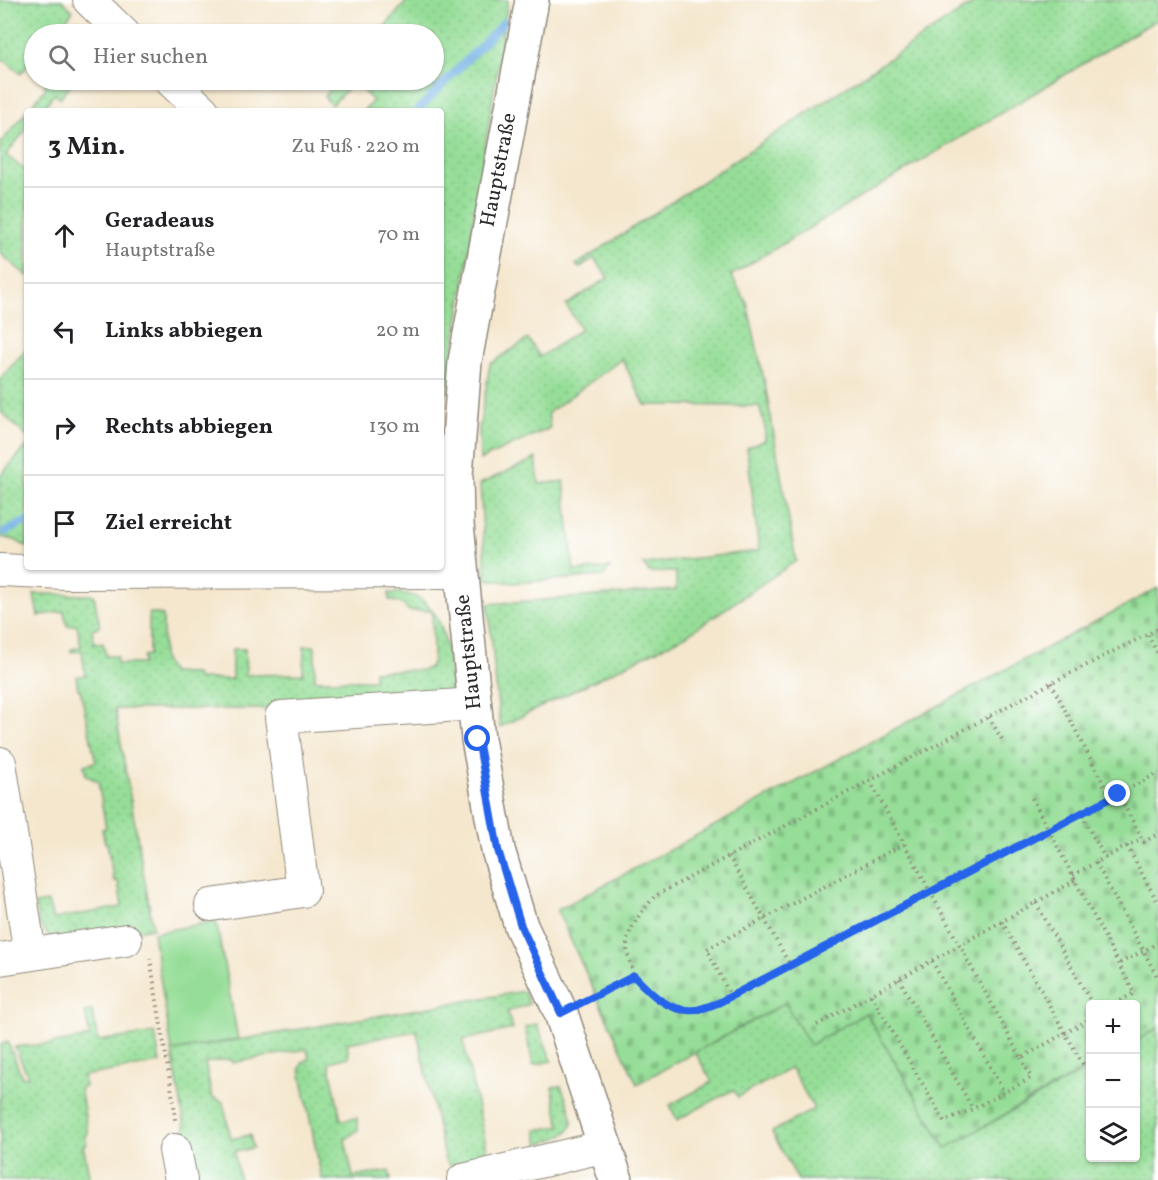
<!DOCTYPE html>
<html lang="de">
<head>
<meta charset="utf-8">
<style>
	body { margin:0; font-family:Vollkorn,serif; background:#f2f2f2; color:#202124 }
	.controls { position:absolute; right:18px; bottom:18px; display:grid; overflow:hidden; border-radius:6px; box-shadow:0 2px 4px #0004 }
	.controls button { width:54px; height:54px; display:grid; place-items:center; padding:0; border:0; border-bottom:2px solid #e0e0e0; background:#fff; color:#202124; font:30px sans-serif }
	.stop { position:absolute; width:18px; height:18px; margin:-14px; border:4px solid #2563eb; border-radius:50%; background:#fff }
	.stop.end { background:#2563eb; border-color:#fff; box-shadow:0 2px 6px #0008 }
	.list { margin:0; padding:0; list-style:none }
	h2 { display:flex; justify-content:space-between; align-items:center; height:78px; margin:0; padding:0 24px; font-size:26px }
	h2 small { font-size:20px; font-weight:400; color:#757577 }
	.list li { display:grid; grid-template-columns:39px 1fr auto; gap:18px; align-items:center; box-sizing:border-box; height:96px; padding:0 24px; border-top:2px solid #e0e0e0 }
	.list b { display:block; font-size:22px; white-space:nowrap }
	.list p { margin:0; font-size:20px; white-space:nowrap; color:#757577 }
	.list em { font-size:20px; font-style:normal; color:#757577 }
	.icon { flex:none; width:33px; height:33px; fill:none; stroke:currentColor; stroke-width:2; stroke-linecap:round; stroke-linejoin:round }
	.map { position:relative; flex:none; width:1158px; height:1180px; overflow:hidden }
	.search { position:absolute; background:#fff; box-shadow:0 2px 4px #0004; left:24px; top:24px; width:420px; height:66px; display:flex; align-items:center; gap:15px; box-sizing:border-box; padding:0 21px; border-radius:33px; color:#757577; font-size:22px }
	.panel { position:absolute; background:#fff; box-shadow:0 2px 4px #0004; left:24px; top:108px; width:420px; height:462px; border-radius:6px }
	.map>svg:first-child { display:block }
</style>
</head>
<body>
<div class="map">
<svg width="1158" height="1180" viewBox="0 0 1158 1180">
	<defs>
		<pattern id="grass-dots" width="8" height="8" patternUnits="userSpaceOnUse" patternTransform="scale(1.5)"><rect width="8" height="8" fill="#96de98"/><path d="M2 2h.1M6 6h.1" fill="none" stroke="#81bf83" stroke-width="1.8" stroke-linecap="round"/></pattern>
		<pattern id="cemetery-stones" width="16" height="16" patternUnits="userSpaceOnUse" patternTransform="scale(1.5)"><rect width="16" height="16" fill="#96de98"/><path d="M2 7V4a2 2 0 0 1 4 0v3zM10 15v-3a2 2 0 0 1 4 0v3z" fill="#81bf83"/></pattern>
	</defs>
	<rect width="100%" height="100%" fill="#fff"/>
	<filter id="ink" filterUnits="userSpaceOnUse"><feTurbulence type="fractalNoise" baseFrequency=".0167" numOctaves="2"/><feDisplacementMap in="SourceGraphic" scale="12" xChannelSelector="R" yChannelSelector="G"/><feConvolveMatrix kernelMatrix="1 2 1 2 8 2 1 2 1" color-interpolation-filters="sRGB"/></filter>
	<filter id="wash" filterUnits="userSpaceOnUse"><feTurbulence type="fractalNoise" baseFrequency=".008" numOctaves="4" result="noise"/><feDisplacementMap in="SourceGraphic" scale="24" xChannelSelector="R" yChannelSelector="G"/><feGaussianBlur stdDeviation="1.35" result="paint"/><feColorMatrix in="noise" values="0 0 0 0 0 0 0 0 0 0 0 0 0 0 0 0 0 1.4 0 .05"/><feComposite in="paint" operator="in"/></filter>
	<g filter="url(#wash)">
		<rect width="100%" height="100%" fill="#f4e7ce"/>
		<g fill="url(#grass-dots)" stroke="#608462" stroke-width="1.5">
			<polygon points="0,0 62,0 73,11 54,34 34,34 34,57 21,74 0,57"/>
			<polygon points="408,0 508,0 447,394 441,385 441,111 363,111 373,101 354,82 332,105 324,97 339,80 434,80 434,34 378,34"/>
			<polygon points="978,0 1158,0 1158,19 731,275 747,303 765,384 796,561 685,636 500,727 488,604 676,590 676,572 649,572 643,564 759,551 747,448 765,440 765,427 759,406 645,405 622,359 548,413 550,428 480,460 479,430 490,364 528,339 540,357 581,329 566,305 608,278 594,258 579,268 576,265"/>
			<polygon points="46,80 75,80 60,98 54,94 41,111 27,111 45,89"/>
			<polygon points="27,111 27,128 6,155 27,172 27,276 0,253 0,144"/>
			<polygon points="27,348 27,437 0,411 0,379"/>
			<polygon points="27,446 27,547 15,540 0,537 0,476"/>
			<polygon points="536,458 539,484 564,481 574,571 610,568 604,576 514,583 486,579 480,484"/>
			<path d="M389,593C450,588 448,659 452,701L304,709H115L153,928L65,941L48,935L39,924L35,904L48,902L53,919L122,907L118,881H114L107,843H105L102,829L106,828L98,781L86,776L84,765L96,762L80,689H78L76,677L85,675L82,651L71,652V649L81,647L77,625L67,626L64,611L38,616L34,594L94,595L100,627L92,629L94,644L103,643L106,656H117V664H143V656L149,655V613L163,615V659L172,673L196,674L197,679H232V649H245L246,675L303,674L304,646H315V680H374V671L424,670L430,667L433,659L432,611H409L403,604L389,600Z"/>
			<polygon points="524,991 529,1004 507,1012 513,1029 463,1040 487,1149 477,1161 450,1166 445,1160 417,1031 347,1043 349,1057 329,1062 341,1120 357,1118 358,1130 345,1140 353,1177 389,1171 391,1180 322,1180 300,1069 303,1062 309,1059 307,1049 232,1063 231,1059 205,1063 212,1097 223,1102 231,1139 250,1135 253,1148 234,1152 240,1180 194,1180 172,1051"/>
			<polygon points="785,1003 866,1013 946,1148 1090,1067 1090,1158 1136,1158 1136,1044 1139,1042 1137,1040 1158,1028 1158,1180 798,1180 772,1132 814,1109 791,1068 738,1097 733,1090 677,1120 670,1105 712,1082 695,1052"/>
			<polygon points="92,1010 98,1041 155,1033 160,1063 83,1076 85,1087 80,1088 88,1134 85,1135 87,1144 83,1145 90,1180 0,1180 0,1045 8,1042 22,1077 28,1077 15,1047 48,1044 90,1037 85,1012"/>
			<polygon points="537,1024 552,1061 533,1065 525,1027"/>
			<path d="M561,1086C575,1122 583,1132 539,1144L536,1130L560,1126L552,1087Z"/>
		</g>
		<polygon fill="url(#cemetery-stones)" stroke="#608462" stroke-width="1.5" points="1158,588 1158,1028 1136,1041 1136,1004 1090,1004 1090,1066 946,1148 866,1013 810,1045 785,1003 637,1084 557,910"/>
		<polygon fill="#96de98" stroke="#608462" stroke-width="1.5" points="216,921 238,1039 172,1051 153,933"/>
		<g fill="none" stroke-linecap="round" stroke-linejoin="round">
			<g stroke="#72b0e5" stroke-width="8">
				<polyline points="417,111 504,22"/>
				<polyline points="5,532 27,521"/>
			</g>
		</g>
	</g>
	<g filter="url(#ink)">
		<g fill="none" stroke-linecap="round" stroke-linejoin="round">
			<g stroke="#90897c" stroke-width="34">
				<g id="minor">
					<polyline points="89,0 124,34"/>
					<polyline points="170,80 203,111"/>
					<polyline points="0,570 65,573 461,572"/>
					<polyline points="0,763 30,954"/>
					<polyline points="211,905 303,891 281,717 475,704"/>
					<polyline points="0,959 126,940"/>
					<polyline points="175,1150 181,1180"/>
					<polyline points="463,1180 606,1146"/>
				</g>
			</g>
			<g stroke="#90897c" stroke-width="36">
				<polyline id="major" points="532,0 465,361 456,475 457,524 478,739 498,850 521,926 561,1013 616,1180"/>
			</g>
			<g stroke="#90897c" stroke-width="4" stroke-dasharray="1.5 4.5" stroke-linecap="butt">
				<polyline points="1148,635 1158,654"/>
				<polyline points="1051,683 1111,798"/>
				<polyline points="989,717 1004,743"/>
				<polyline points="870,781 1021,1058 1090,1019"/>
				<polyline points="1118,794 1144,842 1158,834"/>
				<polyline points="1032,798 1134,993 1115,1004"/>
				<polyline points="1082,815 1105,858"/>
				<polyline points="1127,846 1158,903"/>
				<polyline points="729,856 790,965"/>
				<polyline points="1096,863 1158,978"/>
				<polyline points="1073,875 1142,838"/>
				<polyline points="1036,903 1092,1004"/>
				<polyline points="1002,922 1085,1068"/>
				<polyline points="150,958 174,1105 175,1120"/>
				<polyline points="932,961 1004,1092"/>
				<polyline points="1120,963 1158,943"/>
				<path d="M634,976C650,993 669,1013 695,1010C703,1009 711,1005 718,1003L1050,831L1158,773"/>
				<polyline points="899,979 973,1109"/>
				<polyline points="871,995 944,1121 973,1109 1031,1078 1021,1058"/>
				<polyline points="731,997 707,949 904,844"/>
				<path d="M588,1000L634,976C632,967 627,956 627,947C627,928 643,910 655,896L1051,683L1158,629"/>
				<polyline points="817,1025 1076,880"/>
			</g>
			<use href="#minor" stroke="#fff" stroke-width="32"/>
			<use href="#major" stroke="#fff" stroke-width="33"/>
		</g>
	</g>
	<g fill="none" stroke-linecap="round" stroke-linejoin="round" filter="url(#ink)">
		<path stroke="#2563eb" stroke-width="8" d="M478,739L498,850L521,926L561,1013L634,976C650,993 669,1013 695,1010C703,1009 711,1005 718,1003L1118,794"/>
	</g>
	<g text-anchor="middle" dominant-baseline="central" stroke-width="5" stroke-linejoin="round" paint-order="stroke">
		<g font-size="21" fill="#2b2b2b" stroke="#fff">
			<text transform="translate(499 170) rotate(-79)">Hauptstraße</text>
			<text transform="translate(469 652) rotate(-96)">Hauptstraße</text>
		</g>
	</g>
</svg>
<div class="controls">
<button>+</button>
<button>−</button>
<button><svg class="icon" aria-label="layers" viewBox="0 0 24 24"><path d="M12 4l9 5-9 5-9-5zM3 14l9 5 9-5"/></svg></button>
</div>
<div class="stop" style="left:478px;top:739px"></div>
<div class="stop end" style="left:1118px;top:794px"></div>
<div class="search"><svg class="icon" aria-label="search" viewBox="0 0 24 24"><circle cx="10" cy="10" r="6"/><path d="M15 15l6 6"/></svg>Hier suchen</div>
<section class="panel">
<h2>3 Min.<small>Zu Fuß · 220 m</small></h2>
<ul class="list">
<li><svg class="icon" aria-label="ahead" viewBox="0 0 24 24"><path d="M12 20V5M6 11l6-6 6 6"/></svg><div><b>Geradeaus</b><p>Hauptstraße</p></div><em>70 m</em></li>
<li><svg class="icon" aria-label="left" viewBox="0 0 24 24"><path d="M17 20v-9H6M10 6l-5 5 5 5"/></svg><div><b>Links abbiegen</b></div><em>20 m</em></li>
<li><svg class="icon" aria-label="right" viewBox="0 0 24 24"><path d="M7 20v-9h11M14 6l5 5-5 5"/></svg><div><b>Rechts abbiegen</b></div><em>130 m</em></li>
<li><svg class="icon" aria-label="arrive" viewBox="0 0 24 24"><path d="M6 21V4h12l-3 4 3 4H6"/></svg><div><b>Ziel erreicht</b></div></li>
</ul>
</section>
</div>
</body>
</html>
